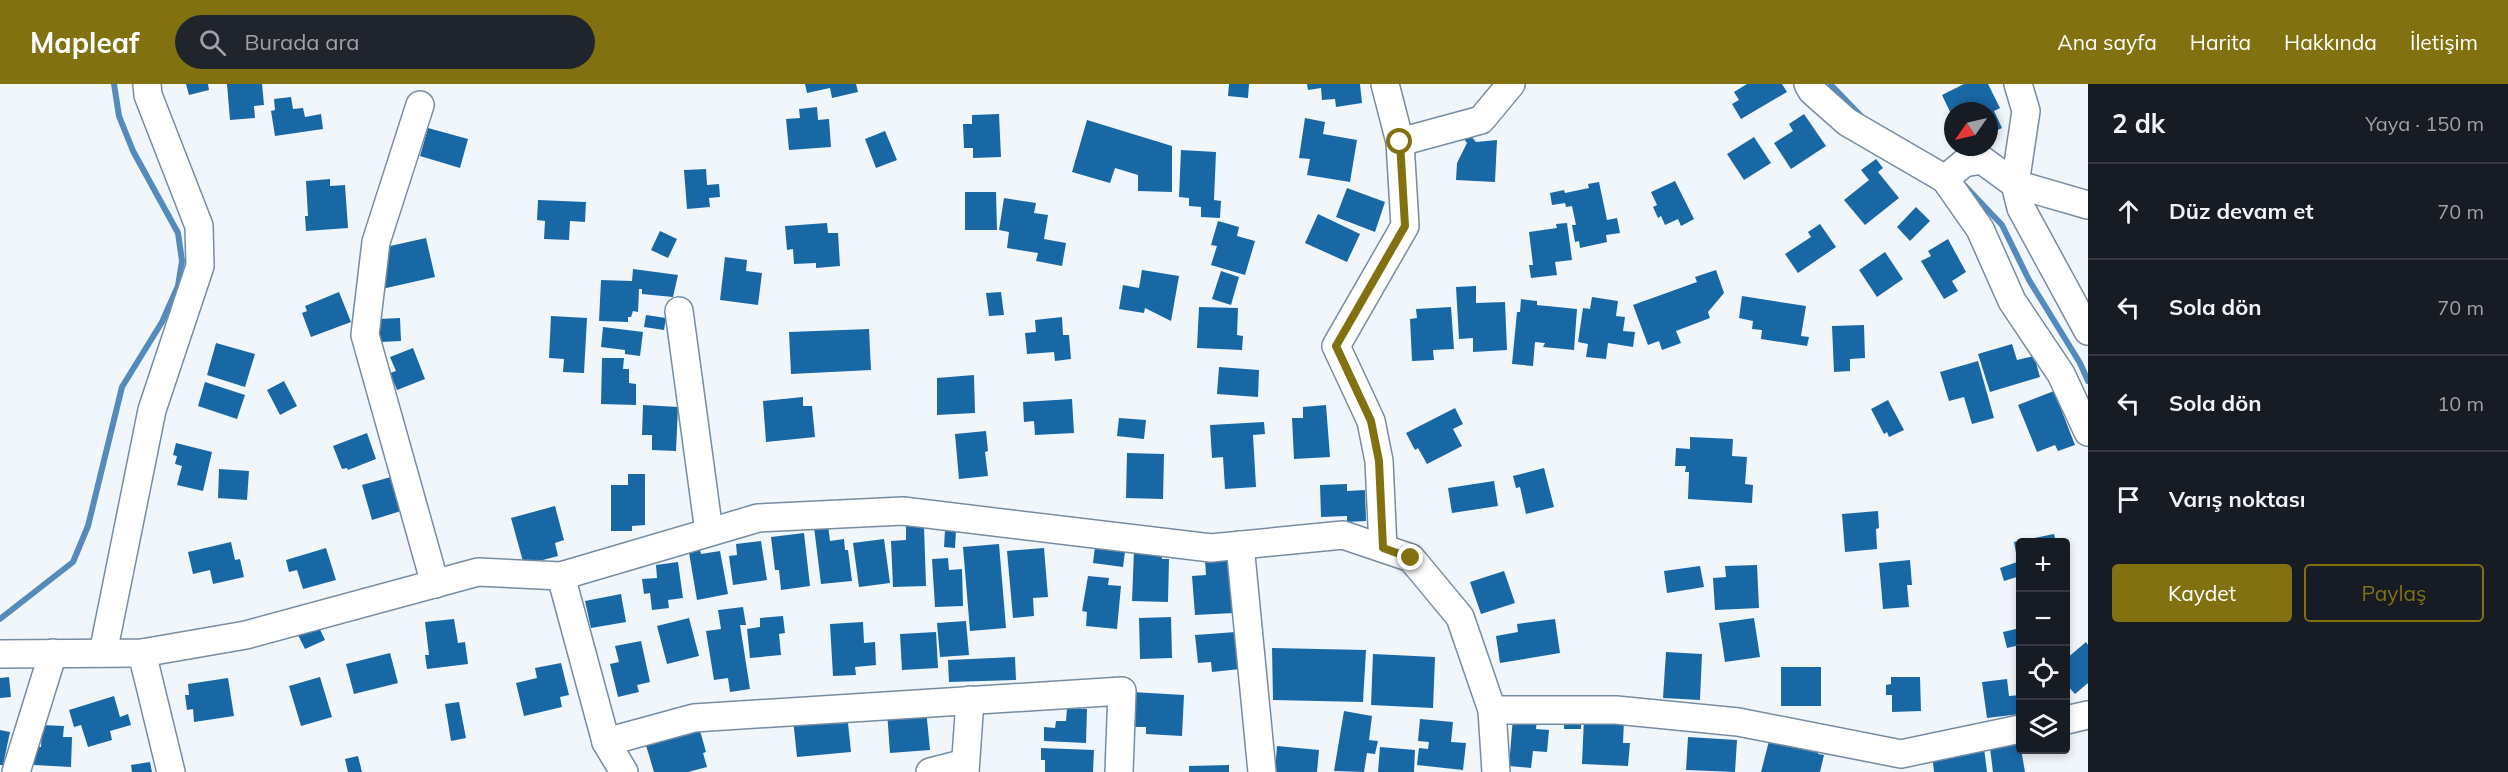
<!DOCTYPE html>
<html lang="tr">
<head>
<meta charset="utf-8">
<style>
	body { margin:0; font-family:Mulish,sans-serif; background:#20242c; color:#f1f3f6 }
	.controls { position:absolute; right:18px; bottom:18px; display:grid; overflow:hidden; border-radius:6px; box-shadow:0 3px 9px #0003 }
	.controls button { width:54px; height:54px; display:grid; place-items:center; padding:0; border:0; border-bottom:2px solid #363941; background:#171b24; color:#f1f3f6; font:30px sans-serif }
	.compass { position:absolute; left:1944px; top:18px; width:54px; height:54px; border-radius:50%; background:#171b24; box-shadow:0 3px 9px #0003; rotate:236deg }
	.stop { position:absolute; width:18px; height:18px; margin:-14px; border:4px solid #827111; border-radius:50%; background:#fff }
	.stop.end { background:#827111; border-color:#fff; box-shadow:0 2px 6px #0008 }
	.list { margin:0; padding:0; list-style:none }
	h2 { display:flex; justify-content:space-between; align-items:center; height:78px; margin:0; padding:0 24px; font-size:26px }
	h2 small { font-size:20px; font-weight:400; color:#9ea1a6 }
	.list li { display:grid; grid-template-columns:39px 1fr auto; gap:18px; align-items:center; box-sizing:border-box; height:96px; padding:0 24px; border-top:2px solid #363941 }
	.list b { display:block; font-size:22px; white-space:nowrap }
	.list em { font-size:20px; font-style:normal; color:#9ea1a6 }
	.actions { display:flex; gap:12px; padding:18px 24px }
	.actions a { flex:1; padding:14px 0; border:2px solid #827111; border-radius:6px; text-align:center; font-size:21px; color:#827111 }
	.actions .main { background:#827111; color:#fff }
	.icon { flex:none; width:33px; height:33px; fill:none; stroke:currentColor; stroke-width:2; stroke-linecap:round; stroke-linejoin:round }
	.map { position:relative; flex:none; width:2088px; height:688px; overflow:hidden }
	header { display:flex; align-items:center; gap:36px; box-sizing:border-box; height:84px; padding:0 30px; background:#827111; color:#fff }
	header strong { font-size:28px }
	nav { display:flex; gap:33px; margin-inline-start:auto; font-size:21px }
	.search { width:420px; height:54px; background:#20242c; display:flex; align-items:center; gap:15px; box-sizing:border-box; padding:0 21px; border-radius:33px; color:#9ea1a6; font-size:22px }
	main { display:flex }
	aside { flex:1; background:#171b24 }
	.map>svg:first-child { display:block }
</style>
</head>
<body>
<header>
<strong>Mapleaf</strong>
<div class="search"><svg class="icon" aria-label="search" viewBox="0 0 24 24"><circle cx="10" cy="10" r="6"/><path d="M15 15l6 6"/></svg>Burada ara</div>
<nav><a>Ana sayfa</a><a>Harita</a><a>Hakkında</a><a>İletişim</a></nav>
</header>
<main>
<div class="map">
<svg width="2088" height="688" viewBox="0 0 2088 688">
	<rect width="100%" height="100%" fill="#f1f6fb"/>
	<g fill="none" stroke-linecap="round" stroke-linejoin="round">
		<g stroke="#558bbc" stroke-width="6">
			<polyline points="1831,1 1862,33"/>
			<polyline points="1965,102 2002,141 2029,196 2080,279 2088,297"/>
			<polyline points="0,535 73,478 88,442 122,303 162,238 178,202 182,177 178,149 133,67 119,32 114,0"/>
		</g>
	</g>
	<g fill="#1968a6">
		<polygon points="186,0 208,0 209,6 189,11"/>
		<polygon points="227,0 262,0 264,21 254,22 255,34 230,36"/>
		<polygon points="805,0 856,0 858,8 832,14 830,4 807,9"/>
		<polygon points="1229,0 1249,0 1248,14 1228,12"/>
		<polygon points="1307,0 1360,0 1362,19 1336,23 1335,15 1322,16 1321,4 1308,6"/>
		<polygon points="1747,0 1782,0 1787,8 1741,35 1732,20 1739,16 1734,8"/>
		<polygon points="1964,0 1988,0 2000,24 1994,27 2002,44 1989,50 1989,27 1953,27 1953,34 1942,11"/>
		<polygon points="291,13 293,25 303,24 305,33 321,30 323,45 275,52 271,27 275,26 274,15"/>
		<polygon points="817,23 818,36 829,35 831,63 789,66 786,35 800,34 799,25"/>
		<polygon points="999,30 1001,73 973,74 973,64 964,64 963,40 972,40 972,31"/>
		<polygon points="1804,30 1826,62 1791,85 1774,59 1793,47 1789,40"/>
		<polygon points="1305,34 1325,38 1323,50 1357,56 1350,98 1307,91 1310,75 1299,74"/>
		<polygon points="1087,36 1172,62 1172,108 1138,107 1138,91 1115,84 1110,99 1072,88"/>
		<polygon points="428,44 468,55 460,84 420,72"/>
		<polygon points="885,47 897,76 876,84 865,55"/>
		<polygon points="1469,50 1476,58 1497,56 1495,98 1456,96 1457,79 1467,59 1464,55"/>
		<polygon points="1754,53 1771,79 1744,96 1727,70"/>
		<polygon points="1181,66 1216,68 1214,116 1221,117 1220,134 1201,133 1201,123 1189,122 1189,114 1179,113"/>
		<polygon points="1876,75 1883,84 1878,88 1899,114 1865,141 1844,116 1869,96 1861,86"/>
		<polygon points="706,85 707,101 719,100 720,113 709,114 710,123 687,125 684,86"/>
		<polygon points="330,95 330,102 345,101 348,144 306,147 305,132 308,132 306,97"/>
		<polygon points="1675,97 1694,135 1681,142 1678,135 1665,141 1661,132 1658,134 1653,123 1657,121 1651,108"/>
		<polygon points="1599,98 1607,136 1617,134 1620,149 1606,151 1607,158 1580,164 1579,157 1575,158 1572,141 1576,141 1572,122 1566,123 1565,119 1552,121 1550,109 1564,106 1565,109 1589,104 1588,100"/>
		<polygon points="1347,104 1385,118 1375,148 1336,133"/>
		<polygon points="965,108 996,108 997,146 965,146"/>
		<polygon points="1004,114 1036,119 1034,129 1048,131 1044,155 1066,159 1062,182 1036,177 1038,169 1007,164 1009,148 999,146"/>
		<polygon points="538,116 586,118 585,138 570,137 569,156 544,155 545,137 537,136"/>
		<polygon points="1916,123 1930,137 1910,157 1897,143"/>
		<polygon points="1318,130 1360,150 1347,178 1305,159"/>
		<polygon points="1218,137 1239,143 1237,152 1255,157 1245,191 1211,181 1217,162 1211,161"/>
		<polygon points="827,139 828,149 838,149 840,182 816,184 816,179 794,180 793,165 787,166 785,142"/>
		<polygon points="1567,139 1572,176 1555,178 1557,191 1531,194 1529,181 1533,181 1529,148 1557,144 1556,140"/>
		<polygon points="1820,140 1836,163 1798,189 1785,170 1811,153 1808,148"/>
		<polygon points="660,147 677,155 668,174 651,166"/>
		<polygon points="426,154 435,193 382,205 381,164"/>
		<polygon points="1948,155 1966,188 1952,197 1958,207 1944,215 1921,177 1931,172 1928,167"/>
		<polygon points="1885,168 1903,195 1877,213 1859,186"/>
		<polygon points="725,173 747,176 746,187 762,189 758,221 720,216"/>
		<polygon points="633,185 678,191 673,213 642,210 642,205 639,205 638,228 633,227 631,233 628,233 628,238 599,237 601,196 632,197"/>
		<polygon points="1142,186 1179,192 1171,237 1145,224 1144,229 1119,225 1123,201 1139,204"/>
		<polygon points="1716,186 1724,209 1708,228 1710,234 1676,247 1681,259 1662,266 1659,257 1648,261 1633,221 1697,198 1695,193"/>
		<polygon points="1221,187 1239,193 1231,221 1212,215"/>
		<polygon points="1476,202 1476,219 1505,218 1507,266 1473,268 1473,254 1459,255 1456,203"/>
		<polygon points="339,208 351,238 311,253 302,229 307,227 305,222"/>
		<polygon points="1001,208 1004,231 989,232 986,209"/>
		<polygon points="1742,212 1806,222 1801,252 1809,253 1807,262 1761,255 1762,246 1752,245 1753,237 1739,234"/>
		<polygon points="1592,213 1618,217 1616,232 1625,233 1623,247 1635,248 1633,263 1608,259 1606,275 1586,273 1588,260 1578,258 1583,224 1590,225"/>
		<polygon points="1521,215 1537,217 1537,221 1577,225 1574,266 1543,263 1545,259 1535,258 1533,282 1512,280 1517,228 1520,228"/>
		<polygon points="1199,223 1238,224 1237,251 1243,252 1242,266 1197,264"/>
		<polygon points="1451,223 1454,265 1433,266 1434,276 1412,277 1410,235 1417,234 1416,225"/>
		<polygon points="646,231 666,234 664,246 644,243"/>
		<polygon points="551,232 587,234 584,289 563,288 564,275 549,274"/>
		<polygon points="1062,233 1063,251 1069,251 1071,275 1055,277 1054,268 1027,270 1025,249 1036,248 1035,236"/>
		<polygon points="400,234 401,257 380,258 379,235"/>
		<polygon points="1864,241 1865,274 1850,275 1850,287 1834,288 1832,242"/>
		<polygon points="603,243 643,248 640,272 625,270 625,266 601,263"/>
		<polygon points="869,245 871,286 791,290 789,248"/>
		<polygon points="216,259 255,270 245,303 207,291"/>
		<polygon points="2012,260 2017,276 2034,272 2040,293 1990,308 1978,270"/>
		<polygon points="413,264 425,295 397,306 390,289 396,287 390,273"/>
		<polygon points="602,274 624,274 623,285 629,285 629,299 636,300 636,321 601,320"/>
		<polygon points="1978,277 1994,334 1972,340 1964,313 1949,317 1940,288"/>
		<polygon points="1219,283 1259,286 1258,313 1217,310"/>
		<polygon points="974,291 975,329 937,331 937,294"/>
		<polygon points="284,297 297,322 280,331 267,306"/>
		<polygon points="205,298 245,311 237,335 198,322"/>
		<polygon points="2054,307 2075,361 2058,367 2055,361 2037,368 2018,321"/>
		<polygon points="803,313 803,322 812,322 815,353 766,358 763,317"/>
		<polygon points="1072,315 1074,349 1035,351 1034,337 1024,338 1023,318"/>
		<polygon points="1888,316 1904,346 1889,353 1887,348 1884,350 1871,325"/>
		<polygon points="643,321 678,323 676,367 652,366 652,351 642,351"/>
		<polygon points="1326,321 1330,373 1294,375 1292,334 1303,334 1303,323"/>
		<polygon points="1455,324 1463,340 1453,345 1462,362 1427,380 1418,364 1415,366 1406,349"/>
		<polygon points="1119,334 1146,336 1144,355 1117,352"/>
		<polygon points="1264,338 1265,350 1253,351 1256,403 1225,405 1223,373 1212,374 1210,341"/>
		<polygon points="986,347 988,367 985,368 988,392 959,395 955,350"/>
		<polygon points="367,349 376,375 348,386 347,384 342,385 333,362"/>
		<polygon points="1690,353 1733,355 1732,372 1747,373 1745,400 1753,401 1752,419 1688,415 1689,388 1685,388 1686,382 1675,382 1676,364 1690,365"/>
		<polygon points="176,359 212,368 203,407 177,401 182,382 175,380 177,372 173,371"/>
		<polygon points="1127,369 1164,370 1163,415 1126,414"/>
		<polygon points="1544,384 1554,423 1526,430 1520,403 1516,404 1513,392"/>
		<polygon points="219,385 249,387 247,416 218,414"/>
		<polygon points="628,390 645,390 645,441 632,442 632,447 611,447 611,401 628,401"/>
		<polygon points="391,393 401,427 372,436 362,401"/>
		<polygon points="1494,397 1498,422 1452,429 1448,404"/>
		<polygon points="1347,400 1347,407 1365,406 1366,437 1347,438 1347,432 1321,433 1320,401"/>
		<polygon points="555,422 564,456 555,459 558,472 524,481 511,434"/>
		<polygon points="1878,427 1879,444 1876,445 1877,465 1845,468 1842,430"/>
		<polygon points="828,441 830,457 844,455 845,466 848,466 852,497 821,500 814,443"/>
		<polygon points="906,442 924,442 926,502 893,503 891,457 906,456"/>
		<polygon points="945,446 956,446 955,464 944,463"/>
		<polygon points="804,449 810,502 781,506 779,486 775,486 771,453"/>
		<polygon points="2054,450 2056,458 2020,458 2020,474 2017,475 2014,458"/>
		<polygon points="884,455 890,499 859,503 853,459"/>
		<polygon points="1096,455 1126,460 1123,483 1093,479"/>
		<polygon points="761,457 767,496 733,501 729,472 737,471 736,460"/>
		<polygon points="231,458 235,476 240,475 244,493 213,500 210,486 193,490 188,468"/>
		<polygon points="999,460 1006,544 970,547 963,463"/>
		<polygon points="699,461 701,470 720,467 728,510 697,516 688,463"/>
		<polygon points="326,464 336,496 303,505 297,486 289,488 286,476"/>
		<polygon points="1044,464 1048,513 1033,514 1034,532 1013,534 1007,467"/>
		<polygon points="1134,467 1162,468 1162,475 1169,475 1168,518 1132,517"/>
		<polygon points="948,474 949,486 962,485 963,522 935,523 932,475"/>
		<polygon points="1230,474 1234,529 1195,531 1192,492 1206,491 1205,476"/>
		<polygon points="1910,476 1912,501 1907,501 1909,523 1883,525 1879,479"/>
		<polygon points="2020,477 2020,492 2004,497 2000,484"/>
		<polygon points="678,478 683,514 668,516 669,524 652,526 650,509 644,510 642,495 657,494 656,481"/>
		<polygon points="1757,481 1759,524 1715,526 1713,494 1726,493 1725,482"/>
		<polygon points="1700,482 1704,503 1667,509 1664,487"/>
		<polygon points="1504,487 1515,519 1481,530 1470,498"/>
		<polygon points="1088,492 1109,494 1108,501 1121,502 1117,545 1086,542 1087,528 1082,527"/>
		<polygon points="621,510 626,538 591,544 585,517"/>
		<polygon points="743,523 746,541 740,541 750,605 730,608 728,594 714,596 706,547 721,545 718,526"/>
		<polygon points="783,532 785,549 779,550 781,571 750,574 747,545 760,543 760,534"/>
		<polygon points="1171,533 1172,574 1140,575 1139,534"/>
		<polygon points="689,534 699,572 667,580 657,542"/>
		<polygon points="1754,534 1760,573 1725,578 1719,539"/>
		<polygon points="454,535 458,559 465,558 468,580 427,585 425,571 429,571 425,538"/>
		<polygon points="1555,535 1560,569 1500,579 1496,552 1518,548 1517,540"/>
		<polygon points="316,537 325,556 305,565 296,547"/>
		<polygon points="966,537 969,571 940,573 937,539"/>
		<polygon points="863,538 864,559 875,558 876,581 855,583 856,591 833,592 830,540"/>
		<polygon points="2020,544 2020,561 2007,564 2003,548"/>
		<polygon points="936,548 938,584 902,586 900,550"/>
		<polygon points="1236,548 1240,585 1212,588 1211,578 1198,579 1195,551"/>
		<polygon points="641,557 650,598 637,601 639,608 618,613 610,580 619,578 615,562"/>
		<polygon points="2086,558 2088,561 2088,599 2075,610 2066,600 2066,575"/>
		<polygon points="1272,564 1366,566 1363,618 1273,616"/>
		<polygon points="1666,568 1702,570 1700,616 1663,614"/>
		<polygon points="390,569 398,599 354,610 346,580"/>
		<polygon points="1373,570 1435,573 1433,624 1371,621"/>
		<polygon points="1015,573 1016,596 949,598 948,576"/>
		<polygon points="561,579 569,611 560,613 562,623 524,632 516,599 537,594 535,584"/>
		<rect x="1781" y="583" width="40" height="39"/>
		<polygon points="9,593 11,613 0,614 0,594"/>
		<polygon points="320,593 332,633 301,642 289,602"/>
		<polygon points="1891,593 1920,593 1921,627 1892,628 1892,611 1886,611 1886,601 1891,600"/>
		<polygon points="228,594 234,632 194,638 193,625 187,626 185,611 189,611 188,600"/>
		<polygon points="2007,595 2009,612 2020,611 2020,630 1987,634 1982,598"/>
		<polygon points="1132,608 1184,611 1182,652 1146,650 1146,643 1130,643"/>
		<polygon points="114,612 120,633 128,630 131,641 110,647 112,656 88,663 81,641 74,643 69,626"/>
		<polygon points="459,618 466,654 451,657 445,620"/>
		<polygon points="1067,624 1087,625 1086,659 1044,657 1044,643 1055,644 1056,637 1066,637"/>
		<polygon points="926,625 930,666 890,669 887,627"/>
		<polygon points="1344,627 1372,632 1369,656 1378,657 1375,670 1367,669 1364,688 1334,687"/>
		<polygon points="1548,630 1581,631 1581,645 1564,645 1564,640 1548,640"/>
		<polygon points="827,632 828,640 848,639 851,668 797,673 793,635"/>
		<polygon points="1513,633 1537,635 1536,645 1549,646 1547,668 1533,667 1531,684 1509,682"/>
		<polygon points="1584,634 1624,636 1623,659 1630,659 1628,682 1582,680"/>
		<polygon points="1420,635 1453,638 1451,658 1466,659 1463,686 1417,681 1419,664 1428,665 1429,658 1418,657"/>
		<polygon points="42,641 64,642 63,653 72,653 71,683 34,681 35,663 41,663"/>
		<polygon points="699,643 706,668 703,669 707,683 688,688 654,688 645,658"/>
		<polygon points="0,646 10,648 3,681 0,681"/>
		<polygon points="1688,653 1737,656 1735,688 1686,686"/>
		<polygon points="1789,654 1820,662 1818,670 1824,671 1820,688 1761,688 1769,657 1787,662"/>
		<polygon points="2020,659 2025,688 1993,688 1990,664"/>
		<polygon points="1277,662 1319,666 1317,688 1275,688"/>
		<polygon points="1380,663 1415,666 1414,688 1378,688"/>
		<polygon points="1041,664 1094,666 1093,688 1045,688 1045,676 1041,676"/>
		<polygon points="1984,664 1987,688 1934,688 1932,670"/>
		<polygon points="358,672 362,688 348,688 345,675"/>
		<polygon points="150,678 152,688 132,688 131,681"/>
		<polygon points="1229,681 1229,688 1189,688 1189,682"/>
	</g>
	<g fill="none" stroke-linecap="round" stroke-linejoin="round">
		<g stroke="#768ca1" stroke-width="30">
			<g id="minor">
				<polyline points="1808,0 1812,7 1847,38 1945,95 1980,145 2012,217 2061,290 2088,348"/>
				<polyline points="2018,0 2026,27 2015,100 2088,121"/>
				<polyline points="420,21 376,158 365,251 435,500"/>
				<polyline points="1400,58 1481,36 1511,0"/>
				<polyline points="1945,95 1964,79 1982,76 2015,100 2021,124 2088,247"/>
				<polyline points="679,227 709,448"/>
				<polyline points="1240,461 1262,688"/>
				<polyline points="1383,464 1379,377 1371,337 1336,262 1405,142 1400,58 1385,0"/>
				<polyline points="561,492 606,658 624,688"/>
				<polyline points="103,569 152,326 200,182 199,142 148,11 147,0"/>
				<polyline points="142,569 171,688"/>
				<polyline points="0,570 142,569 246,551 478,488 561,492 758,434 903,427 1211,464 1343,451 1411,474 1460,533 1492,626 1496,688"/>
				<polyline points="1492,626 1616,626 1738,638 1901,670 2020,645"/>
				<polyline points="2066,636 2088,631"/>
				<polyline points="606,658 694,634 1122,607 1119,688"/>
				<polyline points="16,688 53,569"/>
				<polyline points="930,688 965,679"/>
				<polyline points="965,688 970,616"/>
			</g>
		</g>
		<use href="#minor" stroke="#fff" stroke-width="27"/>
	</g>
	<g fill="none" stroke-linecap="round" stroke-linejoin="round">
		<polyline stroke="#827111" stroke-width="8" points="1400,58 1405,142 1336,262 1371,337 1379,377 1383,464 1411,474"/>
	</g>
</svg>
<div class="controls">
<button>+</button>
<button>−</button>
<button><svg class="icon" aria-label="locate" viewBox="0 0 24 24"><circle cx="12" cy="12" r="6"/><path d="M12 2v4M12 18v4M2 12h4M18 12h4"/></svg></button>
<button><svg class="icon" aria-label="layers" viewBox="0 0 24 24"><path d="M12 4l9 5-9 5-9-5zM3 14l9 5 9-5"/></svg></button>
</div>
<svg class="compass" viewBox="-18 -18 36 36"><path d="M0-13l5 13h-10z" fill="#e53935"/><path d="M0 13l5-13h-10z" fill="#9ea1a6"/></svg>
<div class="stop" style="left:1400px;top:58px"></div>
<div class="stop end" style="left:1411px;top:474px"></div>
</div>
<aside>
<h2>2 dk<small>Yaya · 150 m</small></h2>
<ul class="list">
<li><svg class="icon" aria-label="ahead" viewBox="0 0 24 24"><path d="M12 20V5M6 11l6-6 6 6"/></svg><div><b>Düz devam et</b></div><em>70 m</em></li>
<li><svg class="icon" aria-label="left" viewBox="0 0 24 24"><path d="M17 20v-9H6M10 6l-5 5 5 5"/></svg><div><b>Sola dön</b></div><em>70 m</em></li>
<li><svg class="icon" aria-label="left" viewBox="0 0 24 24"><path d="M17 20v-9H6M10 6l-5 5 5 5"/></svg><div><b>Sola dön</b></div><em>10 m</em></li>
<li><svg class="icon" aria-label="arrive" viewBox="0 0 24 24"><path d="M6 21V4h12l-3 4 3 4H6"/></svg><div><b>Varış noktası</b></div></li>
</ul>
<div class="actions"><a class="main">Kaydet</a><a>Paylaş</a></div>
</aside>
</main>
</body>
</html>
